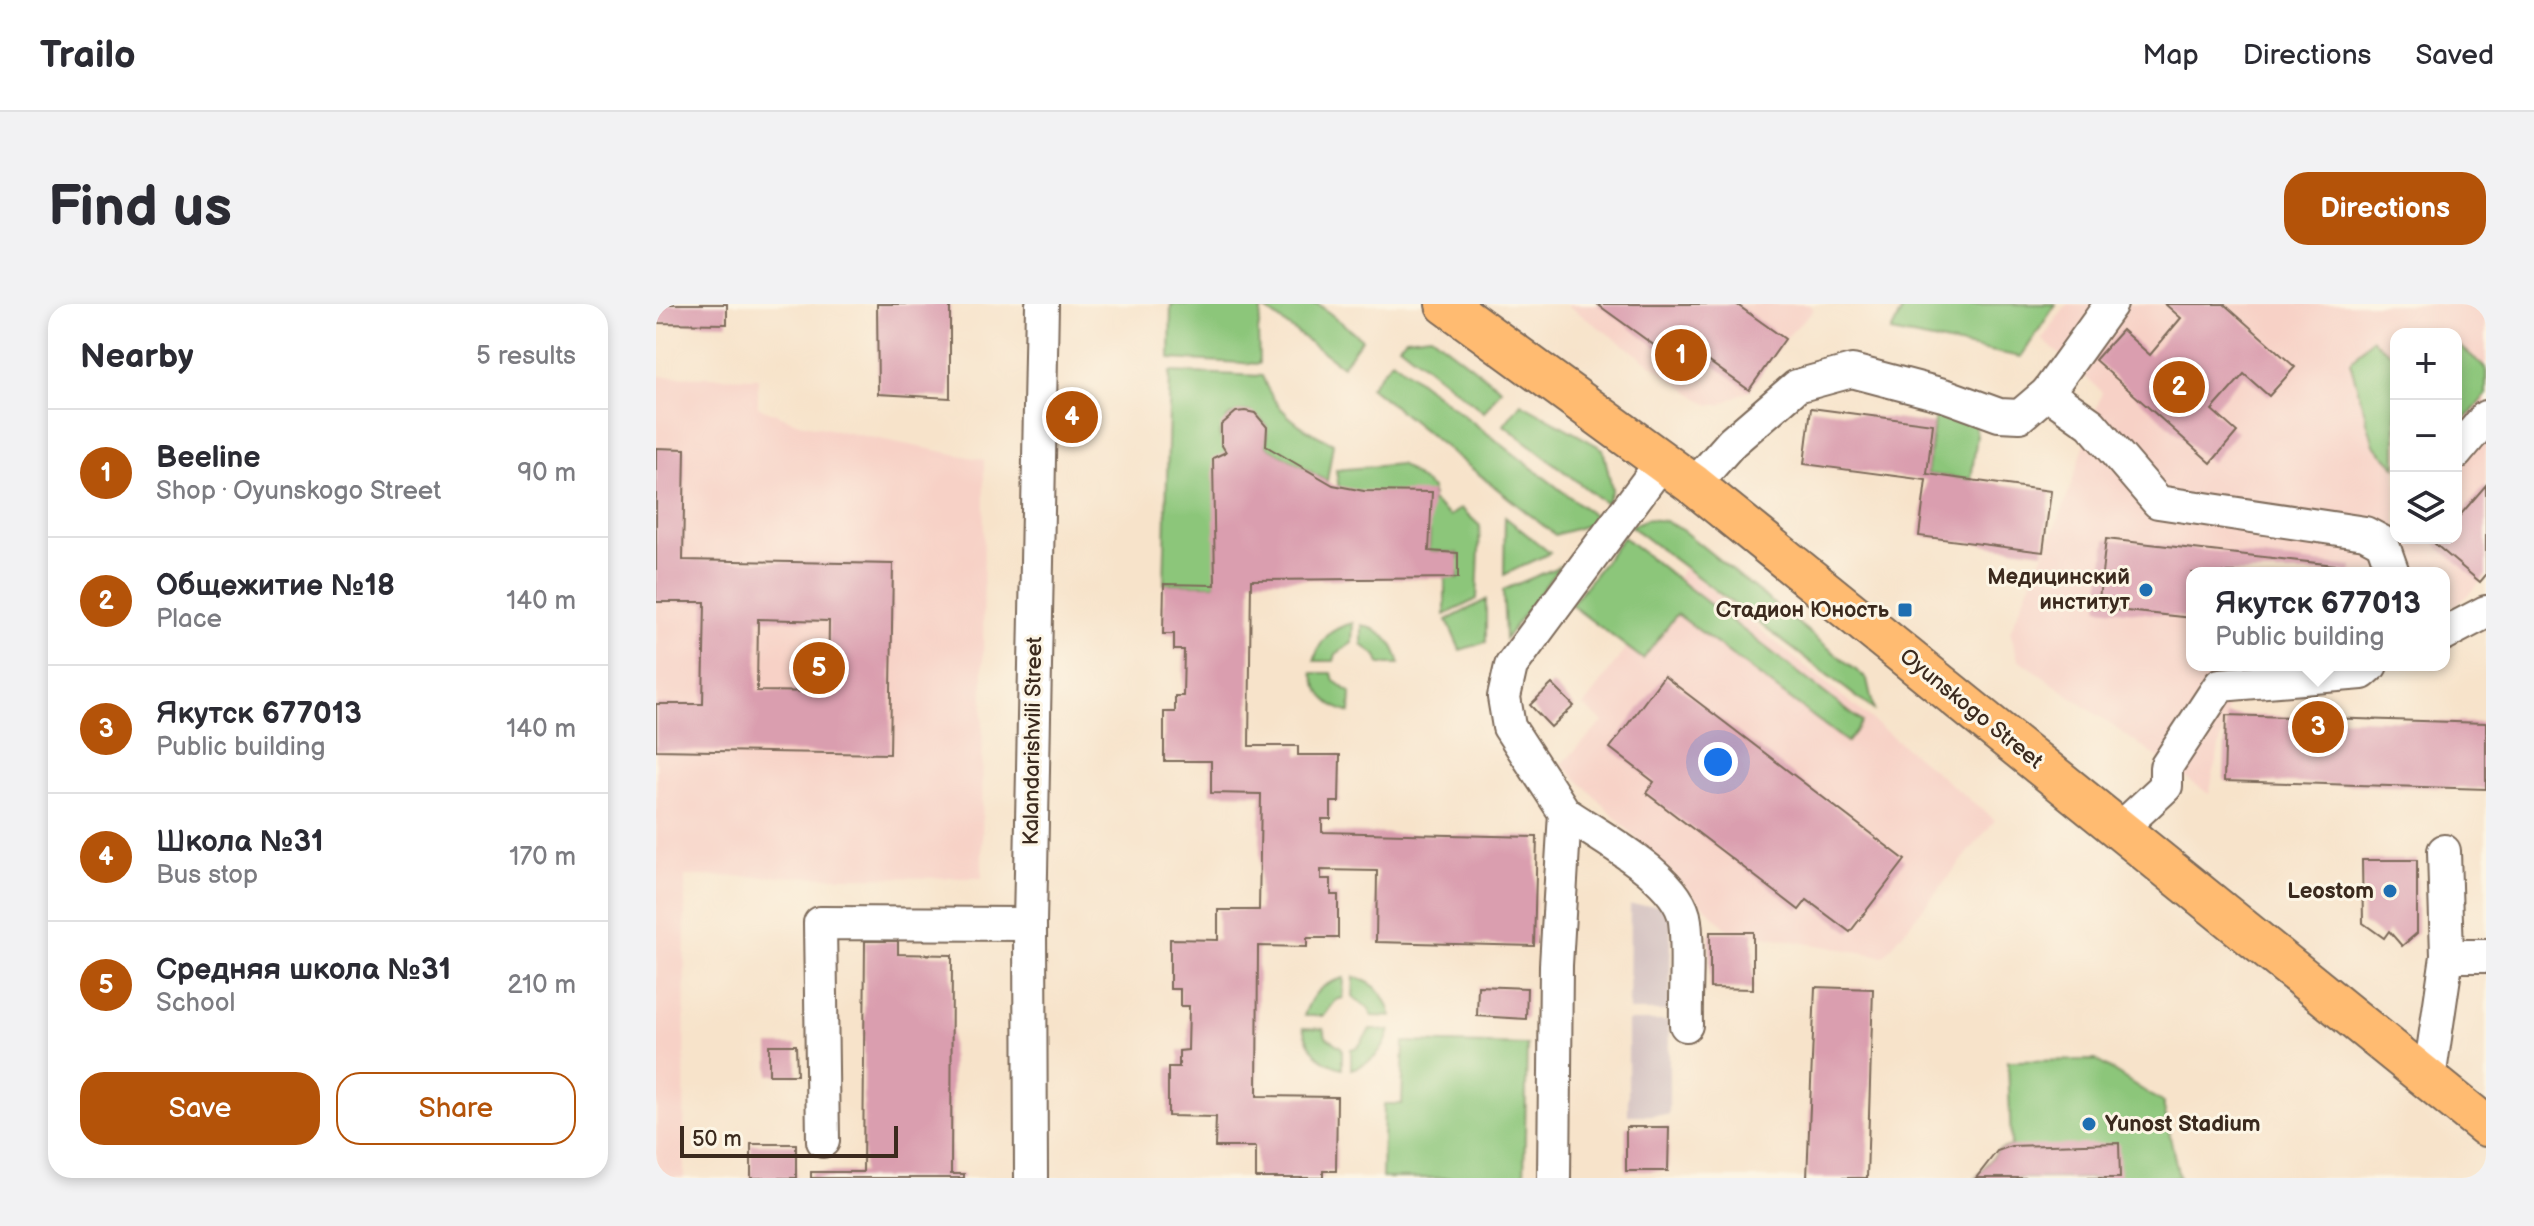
<!DOCTYPE html>
<html lang="en">
<head>
<meta charset="utf-8">
<style>
	body { margin:0; font-family:"Balsamiq Sans",sans-serif; background:#f2f2f3; color:#2b2b33 }
	.controls { position:absolute; right:24px; top:24px; display:grid; overflow:hidden; border-radius:16px; box-shadow:0 4px 12px #0003 }
	.controls button { width:72px; height:72px; display:grid; place-items:center; padding:0; border:0; border-bottom:2px solid #e1e1e2; background:#fff; color:#2b2b33; font:40px sans-serif }
	.scale { position:absolute; left:24px; bottom:20px; width:218px; box-sizing:border-box; padding-left:8px; border:4px solid #3b2a1e; border-top:0; font-size:22px; line-height:28px; white-space:nowrap; color:#3b2a1e; -webkit-text-stroke:6px #fcf5e5; paint-order:stroke }
	.you { position:absolute; left:1062px; top:458px; width:28px; height:28px; margin:-20px; border:6px solid #fff; border-radius:50%; background:#1a73e8; box-shadow:0 0 0 12px #1a73e833 }
	.badge { display:grid; place-items:center; width:52px; height:52px; border-radius:50%; background:#b45309; color:#fff; font-size:26px; font-weight:700 }
	.pin { position:absolute; translate:-50% -50%; border:4px solid #fff; box-shadow:0 2px 8px #0006 }
	.popup { position:absolute; left:1530px; top:263px; width:264px; height:104px; box-sizing:border-box; display:grid; place-content:center; border-radius:16px; background:#fff; filter:drop-shadow(0 2px 6px #0005); font-size:26px; white-space:nowrap; color:#7c7c81 }
	.popup b { font-size:30px; color:#2b2b33 }
	.popup::after { content:''; position:absolute; left:50%; top:100%; margin-left:-16px; border:16px solid transparent; border-top-color:#fff }
	.list { margin:0; padding:0; list-style:none }
	h2 { display:flex; justify-content:space-between; align-items:center; height:104px; margin:0; padding:0 32px; font-size:34px }
	h2 small { font-size:26px; font-weight:400; color:#7c7c81 }
	.list li { display:grid; grid-template-columns:52px 1fr auto; gap:24px; align-items:center; box-sizing:border-box; height:128px; padding:0 32px; border-top:2px solid #e1e1e2 }
	.list b { display:block; font-size:30px; white-space:nowrap }
	.list p { margin:0; font-size:26px; white-space:nowrap; color:#7c7c81 }
	.list em { font-size:26px; font-style:normal; color:#7c7c81 }
	.actions { display:flex; gap:16px; padding:24px 32px }
	.actions a { flex:1; padding:18px 0; border:2px solid #b45309; border-radius:24px; text-align:center; font-size:28px; color:#b45309 }
	.actions .main { background:#b45309; color:#fff }
	.icon { flex:none; width:44px; height:44px; fill:none; stroke:currentColor; stroke-width:2; stroke-linecap:round; stroke-linejoin:round }
	.map { position:relative; flex:none; width:1830px; height:874px; overflow:hidden; border-radius:24px }
	header { display:flex; align-items:center; gap:48px; box-sizing:border-box; height:112px; padding:0 40px; background:#fff; border-bottom:2px solid #e1e1e2 }
	header strong { font-size:38px }
	nav { display:flex; gap:44px; margin-inline-start:auto; font-size:28px }
	.intro { display:flex; align-items:center; justify-content:space-between; box-sizing:border-box; height:192px; padding:0 48px }
	h1 { margin:0; font-size:56px }
	.button { padding:20px 36px; border-radius:24px; background:#b45309; color:#fff; font-size:28px; font-weight:700 }
	main { display:flex; gap:48px; padding:0 48px }
	aside { flex:1; background:#fff; border-radius:24px; box-shadow:0 4px 12px #0003 }
	.map>svg:first-child { display:block }
</style>
</head>
<body>
<header>
<strong>Trailo</strong>
<nav><a>Map</a><a>Directions</a><a>Saved</a></nav>
</header>
<div class="intro"><h1>Find us</h1><a class="button">Directions</a></div>
<main>
<aside>
<h2>Nearby<small>5 results</small></h2>
<ul class="list">
<li><span class="badge">1</span><div><b>Beeline</b><p>Shop · Oyunskogo Street</p></div><em>90 m</em></li>
<li><span class="badge">2</span><div><b>Общежитие №18</b><p>Place</p></div><em>140 m</em></li>
<li><span class="badge">3</span><div><b>Якутск 677013</b><p>Public building</p></div><em>140 m</em></li>
<li><span class="badge">4</span><div><b>Школа №31</b><p>Bus stop</p></div><em>170 m</em></li>
<li><span class="badge">5</span><div><b>Средняя школа №31</b><p>School</p></div><em>210 m</em></li>
</ul>
<div class="actions"><a class="main">Save</a><a>Share</a></div>
</aside>
<div class="map">
<svg width="1830" height="874" viewBox="0 0 1830 874">
	<rect width="100%" height="100%" fill="#fcf5e5"/>
	<filter id="ink" filterUnits="userSpaceOnUse"><feTurbulence type="fractalNoise" baseFrequency=".0125" numOctaves="2"/><feDisplacementMap in="SourceGraphic" scale="16" xChannelSelector="R" yChannelSelector="G"/><feConvolveMatrix kernelMatrix="1 2 1 2 8 2 1 2 1" color-interpolation-filters="sRGB"/></filter>
	<filter id="wash" filterUnits="userSpaceOnUse"><feTurbulence type="fractalNoise" baseFrequency=".006" numOctaves="4" result="noise"/><feDisplacementMap in="SourceGraphic" scale="32" xChannelSelector="R" yChannelSelector="G"/><feGaussianBlur stdDeviation="1.8" result="paint"/><feColorMatrix in="noise" values="0 0 0 0 0 0 0 0 0 0 0 0 0 0 0 0 0 1.4 0 .05"/><feComposite in="paint" operator="in"/></filter>
	<g filter="url(#wash)">
		<rect width="100%" height="100%" fill="#f7e3ca"/>
		<g fill="#f7d1c6" fill-rule="evenodd">
			<polygon points="910,0 1153,0 1158,5 1129,35 1093,86 1064,101 1051,100"/>
			<path d="M1411,0H1830V273L1799,303L1788,293V269H1762L1754,261L1708,269H1536V361H1573L1572,402L1553,490L1362,355L1354,327L1408,202L1446,88L1386,35ZM1740,30H1800V234H1740Z"/>
			<polygon points="0,72 102,74 102,103 143,119 328,156 326,574 29,572 28,874 0,874"/>
			<polygon points="1028,264 1339,516 1228,652 1072,626 906,460 947,418 928,402"/>
		</g>
		<g fill="#d2bfbf">
			<polygon points="974,601 1015,601 1014,707 973,707"/>
			<rect x="972" y="717" width="41" height="94"/>
		</g>
		<g fill="#8cc67a" stroke="#64784c" stroke-width="2">
			<polygon points="515,0 662,0 706,35 686,62 606,3 602,28 603,60 514,55"/>
			<polygon points="1249,0 1400,0 1365,53 1235,28"/>
			<polygon points="775,31 845,85 828,108 743,41 750,34"/>
			<polygon points="1715,35 1740,53 1740,163 1718,141 1694,58"/>
			<polygon points="1804,42 1830,64 1830,91 1800,127 1800,45"/>
			<polygon points="736,56 945,217 899,231 714,83"/>
			<path d="M514,68L606,72C618,106 644,125 677,139L671,177L610,142L611,123C601,107 588,103 572,113L563,130L570,148L559,281L508,280Z"/>
			<polygon points="1281,98 1317,115 1321,131 1315,176 1271,170"/>
			<polygon points="865,99 947,145 956,185 950,200 848,121"/>
			<polygon points="744,160 776,185 776,197 794,212 805,204 824,222 821,295 789,311 789,273 802,274 802,249 773,247 774,228 760,202 685,197 680,166"/>
			<polygon points="849,213 894,249 848,271"/>
			<polygon points="991,215 1009,217 1026,226 1211,375 1218,406 974,222"/>
			<polygon points="967,233 1206,418 1191,438 1021,310 987,355 915,301"/>
			<polygon points="904,262 849,335 847,286"/>
			<polygon points="830,296 830,338 804,346 791,316"/>
			<path d="M697,319L696,339L680,350L678,357H658C664,335 675,324 697,319Z"/>
			<path d="M706,321C728,327 738,338 744,360H724L721,352L706,341Z"/>
			<path d="M656,369H676L678,377L695,389L694,409C672,402 662,391 656,369Z"/>
			<path d="M698,673C720,679 730,690 736,713L716,712L713,705L697,693Z"/>
			<path d="M688,674L687,694L680,696L668,712H648C655,690 665,680 688,674Z"/>
			<path d="M647,724L668,725L670,733L686,744V764C663,758 654,747 647,724Z"/>
			<path d="M714,726H734C728,748 717,759 695,765V745L702,743Z"/>
			<polygon points="748,738 871,741 868,874 726,874 728,800 746,800"/>
			<polygon points="1440,756 1507,799 1523,874 1320,874 1341,847 1355,842 1352,757"/>
		</g>
		<g id="blocks">
			<g fill="#da9eaf" fill-rule="evenodd">
				<polygon points="0,0 71,0 71,20 0,19"/>
				<polygon points="221,0 294,0 294,94 222,90"/>
				<polygon points="941,0 1080,0 1129,35 1093,86 1035,45 1024,60"/>
				<polygon points="1509,0 1568,0 1639,63 1613,92 1588,70 1556,106 1581,128 1555,159 1439,56 1466,26 1494,51 1525,14"/>
				<polygon points="1155,104 1277,120 1271,170 1395,187 1387,248 1263,232 1270,176 1148,160"/>
				<polygon points="589,107 599,109 611,123 610,142 677,181 708,187 776,188 773,247 802,249 802,274 595,276 593,442 642,442 642,451 684,451 683,498 675,498 675,515 666,515 666,528 881,533 878,642 720,638 721,567 665,566 665,575 675,575 675,591 682,591 682,634 651,634 651,643 602,642 601,792 681,793 680,867 667,867 667,874 600,874 600,843 559,843 560,813 512,812 512,763 523,763 523,747 532,746 533,702 524,702 524,685 514,685 514,635 562,636 562,606 603,606 605,490 555,489 555,457 508,457 508,408 519,408 519,392 527,392 528,346 518,346 518,330 507,330 508,280 559,281 557,154 570,148 565,140 565,121 580,108"/>
				<path d="M0,144L29,145L27,256L237,260L234,450L0,446V400H47L49,298H0ZM102,315L173,317L172,388L101,387Z"/>
				<polygon points="1830,181 1830,271 1824,278 1779,240 1784,234 1800,234 1800,216"/>
				<polygon points="1450,235 1696,263 1696,269 1536,269 1536,314 1442,304"/>
				<polygon points="1008,372 1249,556 1194,628 1151,596 1143,606 990,489 998,478 954,444"/>
				<polygon points="896,380 918,402 895,423 874,401"/>
				<polygon points="1570,411 1830,419 1830,485 1568,477"/>
				<polygon points="1706,556 1761,556 1761,629 1746,642 1733,627 1728,634 1707,619"/>
				<polygon points="1054,628 1097,628 1097,685 1054,684"/>
				<polygon points="209,637 242,637 242,650 296,651 295,870 308,870 308,874 155,874 155,868 207,868"/>
				<polygon points="822,682 871,684 870,715 821,712"/>
				<polygon points="1159,683 1217,685 1211,874 1151,874"/>
				<polygon points="113,741 140,741 141,771 113,771"/>
				<polygon points="970,823 1013,823 1012,867 970,867"/>
				<polygon points="1463,839 1464,874 1320,874 1341,847 1355,842"/>
				<rect x="95" y="840" width="45" height="34"/>
			</g>
		</g>
	</g>
	<g filter="url(#ink)">
		<use href="#blocks" fill-opacity="0" stroke="#7d6b5a" stroke-width="2"/>
		<g fill="none" stroke-linecap="round" stroke-linejoin="round">
			<g stroke="#7d6b5a" stroke-width="36">
				<g id="minor">
					<polyline points="1391,89 1455,0"/>
					<polyline points="1800,149 1830,113"/>
					<polyline points="1038,181 1076,138 1141,82 1196,67 1291,92 1343,111 1364,112 1391,89 1435,120 1502,198 1709,229 1726,238 1737,269"/>
					<polyline points="1788,330 1830,308"/>
					<path d="M909,509C942,532 1024,574 1029,617C1033,650 1029,687 1030,721"/>
					<polyline points="1463,526 1510,482 1510,463 1564,381 1706,369 1715,361"/>
					<polyline points="1791,652 1830,652"/>
					<polyline points="1773,775 1791,652 1788,547"/>
					<polyline points="167,837 164,619 374,620"/>
					<polyline points="375,874 374,620 386,0"/>
					<polyline points="898,874 900,661 909,509 853,423 848,393 855,362 1006,158"/>
				</g>
			</g>
			<g stroke="#7d6b5a" stroke-width="44">
				<polyline id="major" points="790,0 1038,181 1830,822"/>
			</g>
			<use href="#minor" stroke="#fff" stroke-width="32"/>
			<use href="#major" stroke="#ffbb71" stroke-width="40"/>
		</g>
	</g>
	<g fill="#1f6fb2" stroke="#fcf5e5" stroke-width="3">
		<circle cx="1490" cy="286" r="8"/>
		<rect x="1241" y="298" width="16" height="16" rx="4"/>
		<circle cx="1734" cy="587" r="8"/>
		<circle cx="1433" cy="820" r="8"/>
	</g>
	<g text-anchor="middle" dominant-baseline="central" stroke-width="6" stroke-linejoin="round" paint-order="stroke">
		<g font-size="22" font-weight="bold" fill="#3b2a1e" stroke="#fcf5e5" text-anchor="end">
			<text x="1474" y="273">Медицинский<tspan x="1474" dy="25">институт</tspan></text>
			<text x="1233" y="306">Стадион Юность</text>
			<text x="1718" y="587">Leostom</text>
			<text x="1449" y="820" text-anchor="start">Yunost Stadium</text>
		</g>
		<g font-size="22" fill="#3b2a1e" stroke="#fcf5e5">
			<text transform="translate(1315 405) rotate(39)">Oyunskogo Street</text>
			<text transform="translate(377 437) rotate(-89)">Kalandarishvili Street</text>
		</g>
	</g>
</svg>
<div class="controls">
<button>+</button>
<button>−</button>
<button><svg class="icon" aria-label="layers" viewBox="0 0 24 24"><path d="M12 4l9 5-9 5-9-5zM3 14l9 5 9-5"/></svg></button>
</div>
<div class="scale">50 m</div>
<div class="you"></div>
<div class="pin badge" style="left:1025px;top:51px">1</div>
<div class="pin badge" style="left:1523px;top:83px">2</div>
<div class="pin badge" style="left:1662px;top:423px">3</div>
<div class="popup"><b>Якутск 677013</b>Public building</div>
<div class="pin badge" style="left:416px;top:113px">4</div>
<div class="pin badge" style="left:163px;top:364px">5</div>
</div>
</main>
</body>
</html>
